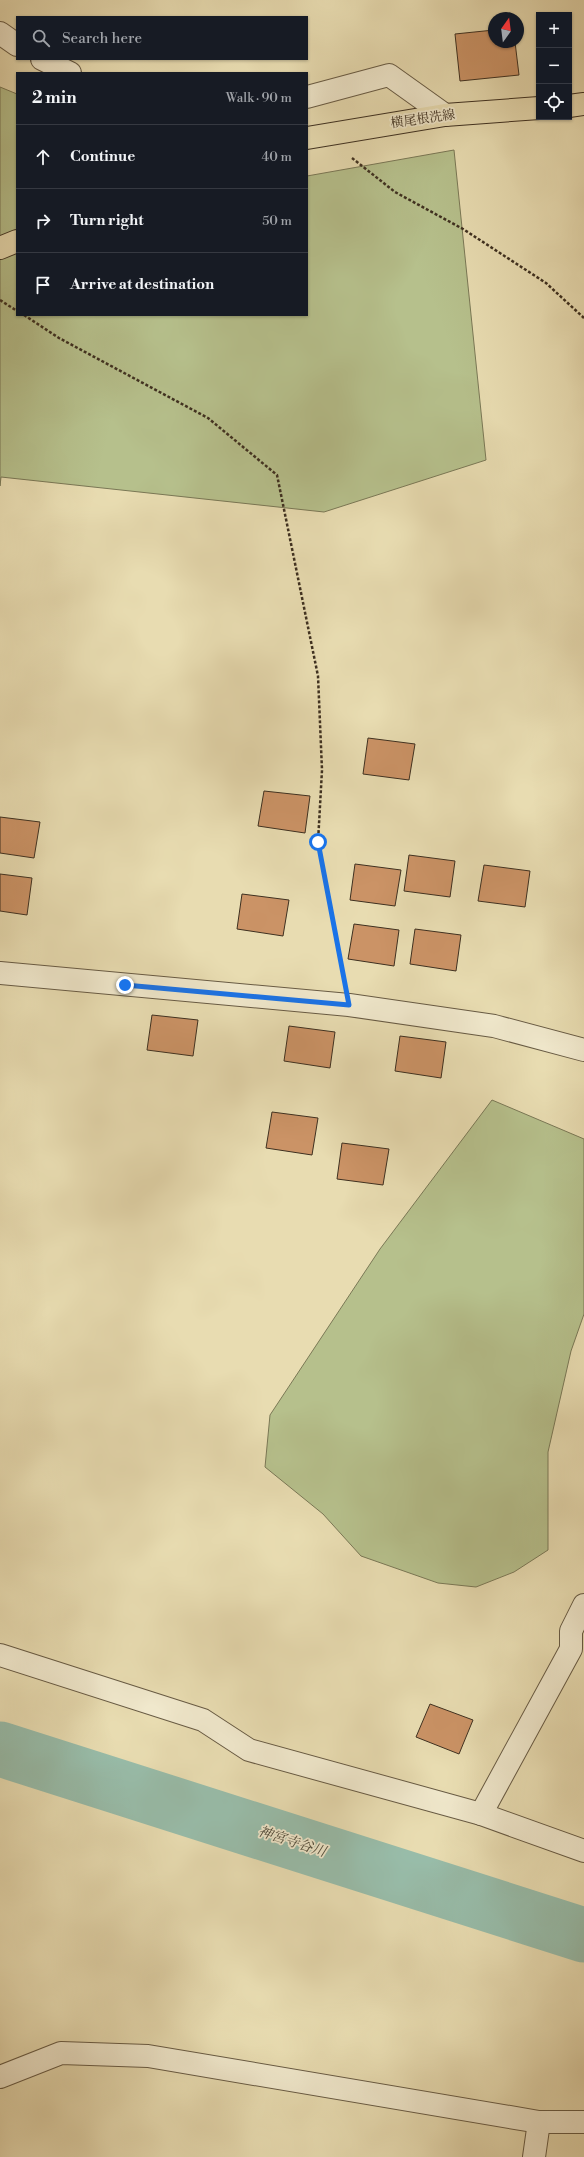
<!DOCTYPE html>
<html lang="en">
<head>
<meta charset="utf-8">
<style>
	body { margin:0; font-family:"Libre Bodoni","Noto Serif JP",serif; background:#20242c; color:#f1f3f6 }
	.controls { position:absolute; right:12px; top:12px; display:grid; overflow:hidden; border-radius:0px; box-shadow:0 1px 3px #0004 }
	.controls button { width:36px; height:36px; display:grid; place-items:center; padding:0; border:0; border-bottom:1px solid #363941; background:#171b24; color:#f1f3f6; font:20px sans-serif }
	.compass { position:absolute; left:488px; top:12px; width:36px; height:36px; border-radius:50%; background:#171b24; box-shadow:0 1px 3px #0004; rotate:14deg }
	.stop { position:absolute; width:12px; height:12px; margin:-9px; border:3px solid #1a73e8; border-radius:50%; background:#fff }
	.stop.end { background:#1a73e8; border-color:#fff; box-shadow:0 1px 4px #0008 }
	.list { margin:0; padding:0; list-style:none }
	h2 { display:flex; justify-content:space-between; align-items:center; height:52px; margin:0; padding:0 16px; font-size:17px }
	h2 small { font-size:13px; font-weight:400; color:#9ea1a6 }
	.list li { display:grid; grid-template-columns:26px 1fr auto; gap:12px; align-items:center; box-sizing:border-box; height:64px; padding:0 16px; border-top:1px solid #363941 }
	.list b { display:block; font-size:15px; white-space:nowrap }
	.list em { font-size:13px; font-style:normal; color:#9ea1a6 }
	.icon { flex:none; width:22px; height:22px; fill:none; stroke:currentColor; stroke-width:2; stroke-linecap:round; stroke-linejoin:round }
	.map { position:relative; flex:none; width:584px; height:2157px; overflow:hidden }
	.search { position:absolute; background:#171b24; box-shadow:0 1px 3px #0004; left:16px; top:16px; width:292px; height:44px; display:flex; align-items:center; gap:10px; box-sizing:border-box; padding:0 14px; border-radius:0px; color:#9ea1a6; font-size:15px }
	.panel { position:absolute; background:#171b24; box-shadow:0 1px 3px #0004; left:16px; top:72px; width:292px; height:244px; border-radius:0px }
	.map>svg:first-child { display:block }
</style>
</head>
<body>
<div class="map">
<svg width="584" height="2157" viewBox="0 0 584 2157">
	<rect width="100%" height="100%" fill="#e8dcb1"/>
	<filter id="stains"><feTurbulence type="fractalNoise" baseFrequency=".005" numOctaves="4"/><feColorMatrix values="0 0 0 0 .2 0 0 0 0 .09 0 0 0 0 .02 0 0 0 .5 -.17"/></filter>
	<radialGradient id="worn" r=".72"><stop offset=".6" stop-color="#630" stop-opacity="0"/><stop offset="1" stop-color="#630" stop-opacity=".3"/></radialGradient>
	<g fill="#b6c08c" stroke="#7a7856">
		<polygon points="0,87 17,94 17,315 307,315 307,176 454,150 486,460 324,512 1,477 0,486"/>
		<polygon points="492,1100 584,1139 584,1314 571,1351 548,1452 548,1550 514,1572 476,1587 438,1583 361,1556 323,1514 265,1467 270,1415 380,1249"/>
	</g>
	<g fill="none" stroke-linecap="round" stroke-linejoin="round">
		<polyline stroke="#98bca9" stroke-width="55" points="0,1749 584,1935"/>
	</g>
	<g fill="#cb9366" stroke="#3e3020">
		<polygon points="494,30 494,42 515,42 519,75 460,81 455,34"/>
		<polygon points="368,738 415,744 409,780 363,774"/>
		<polygon points="264,791 310,796 305,833 258,826"/>
		<polygon points="0,817 40,822 34,858 0,853"/>
		<polygon points="409,855 455,861 450,897 404,891"/>
		<polygon points="355,864 401,870 395,906 350,900"/>
		<polygon points="484,865 530,871 525,907 478,901"/>
		<polygon points="0,874 32,878 27,915 0,911"/>
		<polygon points="242,894 289,900 283,936 237,929"/>
		<polygon points="354,924 399,930 394,966 348,959"/>
		<polygon points="415,929 461,935 456,971 410,964"/>
		<polygon points="152,1015 198,1020 193,1056 147,1050"/>
		<polygon points="289,1026 335,1032 330,1068 284,1061"/>
		<polygon points="400,1036 446,1042 441,1078 395,1071"/>
		<polygon points="272,1112 318,1118 312,1155 266,1148"/>
		<polygon points="342,1143 389,1149 383,1185 337,1179"/>
		<polygon points="430,1704 473,1720 459,1754 416,1737"/>
	</g>
	<g fill="none" stroke-linecap="round" stroke-linejoin="round">
		<g stroke="#685b44" stroke-width="24">
			<g id="minor">
				<polyline points="0,33 17,45"/>
				<polyline points="42,59 70,73"/>
				<polyline points="307,97 389,75 445,115"/>
				<polyline points="0,973 349,1005 494,1026 584,1050"/>
				<polyline points="0,1655 203,1720 249,1750 481,1814 584,1851"/>
				<polyline points="481,1814 571,1649 571,1631 584,1605"/>
				<polyline points="0,2077 61,2053 148,2056 539,2122 584,2122"/>
				<polyline points="534,2157 539,2122"/>
			</g>
		</g>
		<g stroke="#3e3020" stroke-width="24">
			<g id="major">
				<polyline points="569,106 584,104"/>
				<polyline points="307,138 445,115 539,108"/>
				<polyline points="0,248 17,241"/>
			</g>
		</g>
		<g stroke="#3e3020" stroke-width="2.5" stroke-dasharray="3 2" stroke-linecap="butt">
			<polyline points="352,158 395,192 463,229 546,283 584,318"/>
			<polyline points="0,300 17,311"/>
			<polyline points="24,315 59,338 208,418 277,475 318,676 322,770 318,842 344,977"/>
		</g>
		<use href="#minor" stroke="#f0e8cc" stroke-width="22"/>
		<use href="#major" stroke="#e8dcb1" stroke-width="22"/>
	</g>
	<g fill="none" stroke-linecap="round" stroke-linejoin="round">
		<polyline stroke="#1a73e8" stroke-width="5" points="125,985 349,1005 318,842"/>
	</g>
	<g text-anchor="middle" dominant-baseline="central" stroke-width="3.5" stroke-linejoin="round" paint-order="stroke">
		<g font-size="13" fill="#3e3020" stroke="#f0e8cc">
			<text transform="translate(423 119) rotate(-8)">横尾根洗線</text>
		</g>
		<g font-size="14" font-style="italic" fill="#504c3b" stroke="#f0e8cc">
			<text transform="translate(292 1842) rotate(18)">神宮寺谷川</text>
		</g>
	</g>
	<rect width="100%" height="100%" filter="url(#stains)"/>
	<rect width="100%" height="100%" fill="url(#worn)"/>
</svg>
<div class="controls">
<button>+</button>
<button>−</button>
<button><svg class="icon" aria-label="locate" viewBox="0 0 24 24"><circle cx="12" cy="12" r="6"/><path d="M12 2v4M12 18v4M2 12h4M18 12h4"/></svg></button>
</div>
<svg class="compass" viewBox="-18 -18 36 36"><path d="M0-13l5 13h-10z" fill="#e53935"/><path d="M0 13l5-13h-10z" fill="#9ea1a6"/></svg>
<div class="stop" style="left:318px;top:842px"></div>
<div class="stop end" style="left:125px;top:985px"></div>
<div class="search"><svg class="icon" aria-label="search" viewBox="0 0 24 24"><circle cx="10" cy="10" r="6"/><path d="M15 15l6 6"/></svg>Search here</div>
<section class="panel">
<h2>2 min<small>Walk · 90 m</small></h2>
<ul class="list">
<li><svg class="icon" aria-label="ahead" viewBox="0 0 24 24"><path d="M12 20V5M6 11l6-6 6 6"/></svg><div><b>Continue</b></div><em>40 m</em></li>
<li><svg class="icon" aria-label="right" viewBox="0 0 24 24"><path d="M7 20v-9h11M14 6l5 5-5 5"/></svg><div><b>Turn right</b></div><em>50 m</em></li>
<li><svg class="icon" aria-label="arrive" viewBox="0 0 24 24"><path d="M6 21V4h12l-3 4 3 4H6"/></svg><div><b>Arrive at destination</b></div></li>
</ul>
</section>
</div>
</body>
</html>
